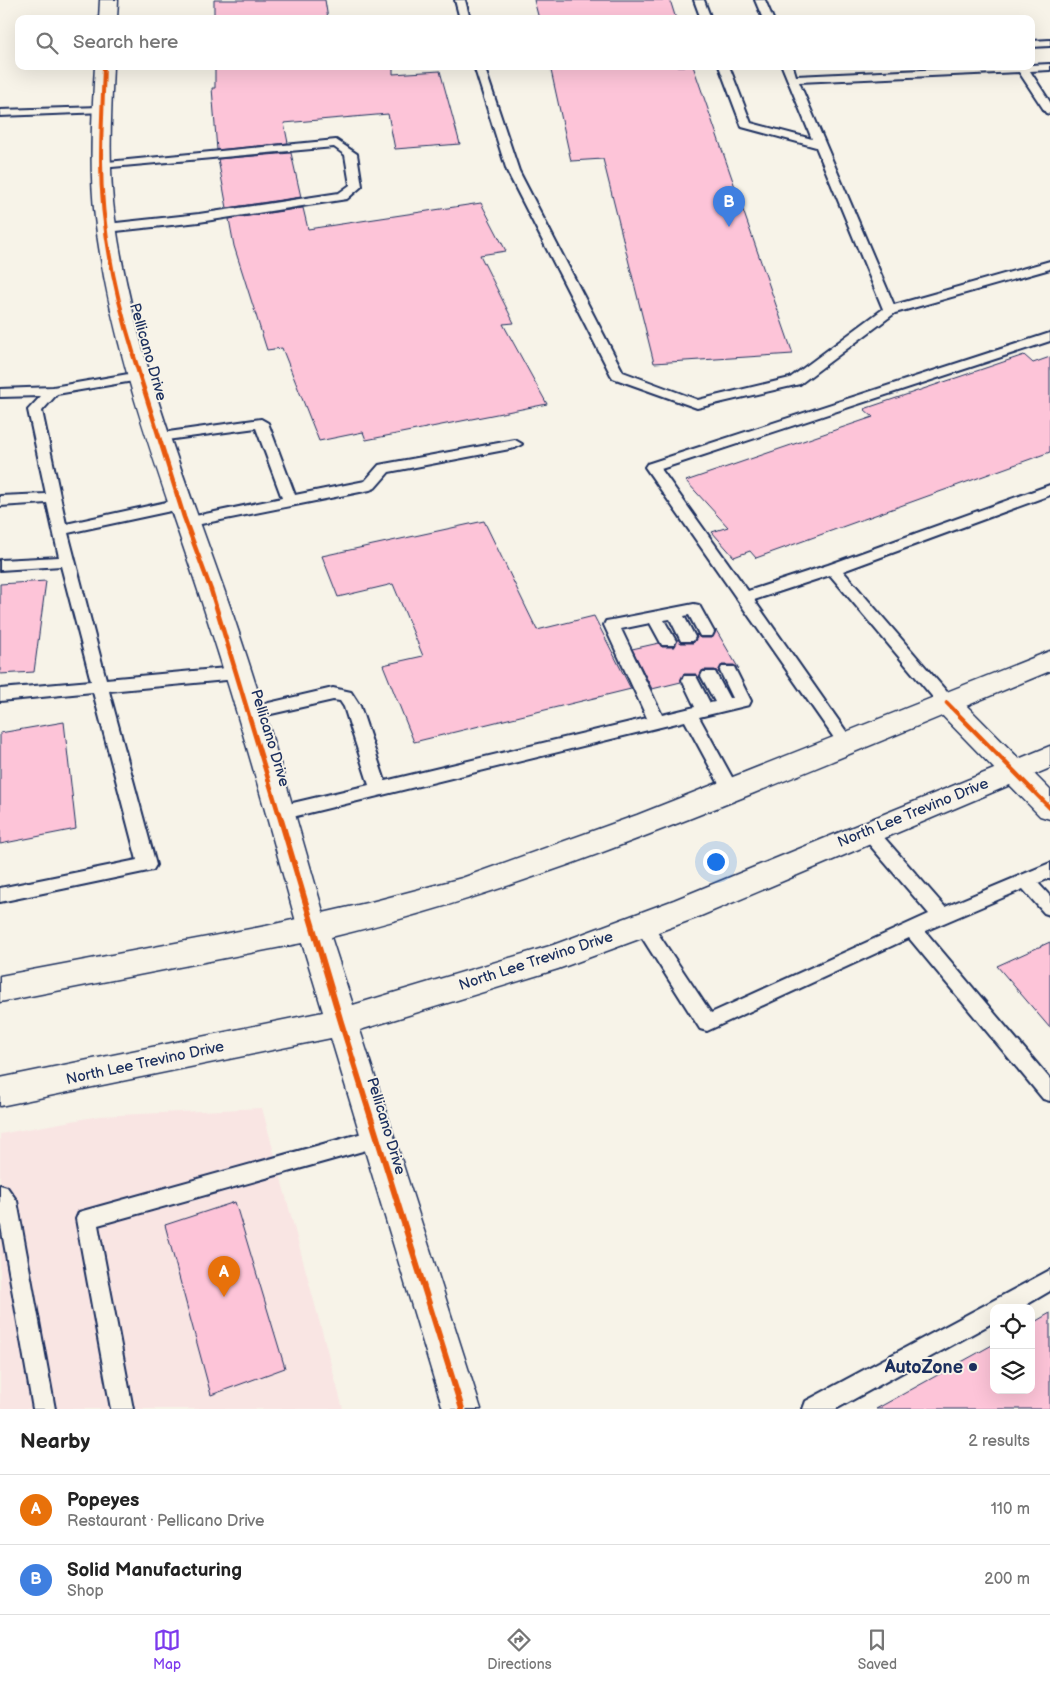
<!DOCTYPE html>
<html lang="en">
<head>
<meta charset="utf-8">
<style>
	body { margin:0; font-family:"Balsamiq Sans",sans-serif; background:#f2f2f2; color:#222 }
	.controls { position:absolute; right:15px; bottom:15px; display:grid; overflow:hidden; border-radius:10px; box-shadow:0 5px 20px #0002 }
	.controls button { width:45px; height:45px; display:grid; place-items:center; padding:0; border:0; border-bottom:1px solid #e0e0e0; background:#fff; color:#222; font:25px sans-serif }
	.you { position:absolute; left:715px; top:861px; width:18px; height:18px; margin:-12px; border:4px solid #fff; border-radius:50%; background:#1a73e8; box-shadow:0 0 0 8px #1a73e833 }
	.badge { display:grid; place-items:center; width:32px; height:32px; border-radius:50%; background:#7c3aed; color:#fff; font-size:16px; font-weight:700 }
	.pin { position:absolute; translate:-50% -41px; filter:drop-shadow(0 1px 2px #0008) }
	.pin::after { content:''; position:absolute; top:26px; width:18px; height:15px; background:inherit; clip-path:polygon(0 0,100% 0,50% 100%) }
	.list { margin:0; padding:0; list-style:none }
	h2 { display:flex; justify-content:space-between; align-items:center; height:65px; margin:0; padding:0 20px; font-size:21px }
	h2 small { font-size:16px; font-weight:400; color:#767676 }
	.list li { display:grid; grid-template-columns:32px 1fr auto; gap:15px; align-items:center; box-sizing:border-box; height:70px; padding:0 20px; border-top:1px solid #e0e0e0 }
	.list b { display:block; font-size:19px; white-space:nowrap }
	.list p { margin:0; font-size:16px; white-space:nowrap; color:#767676 }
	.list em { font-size:16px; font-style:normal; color:#767676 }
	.icon { flex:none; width:28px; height:28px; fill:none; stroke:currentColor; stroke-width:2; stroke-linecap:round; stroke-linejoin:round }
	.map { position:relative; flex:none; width:1050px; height:1409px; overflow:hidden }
	.search { position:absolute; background:#fff; box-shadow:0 5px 20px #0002; left:15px; right:15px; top:15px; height:55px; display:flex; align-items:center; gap:12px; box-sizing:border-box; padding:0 18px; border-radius:10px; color:#767676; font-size:19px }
	.sheet { height:205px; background:#fff }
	nav { display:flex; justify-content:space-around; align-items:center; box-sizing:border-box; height:70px; border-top:1px solid #e0e0e0; background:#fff; font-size:14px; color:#767676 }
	nav a { display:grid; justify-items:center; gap:2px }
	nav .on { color:#7c3aed }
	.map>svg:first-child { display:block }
</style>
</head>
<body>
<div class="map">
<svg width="1050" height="1409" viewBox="0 0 1050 1409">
	<rect width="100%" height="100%" fill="#f7f3e8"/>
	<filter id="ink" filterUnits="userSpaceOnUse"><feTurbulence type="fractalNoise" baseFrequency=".02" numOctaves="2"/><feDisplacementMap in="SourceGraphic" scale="10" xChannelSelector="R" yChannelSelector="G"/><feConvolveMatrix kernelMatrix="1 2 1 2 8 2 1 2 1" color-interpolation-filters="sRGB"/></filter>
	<g filter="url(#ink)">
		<polygon fill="#f9e5e3" points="262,1108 343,1409 0,1409 0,1134 99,1116"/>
		<g fill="#fdc4d8" stroke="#1b2f5e">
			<polygon points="214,0 325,0 328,19 214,19"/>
			<polygon points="534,0 670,0 676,19 539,19"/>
			<polygon points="215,66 393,66 393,74 440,71 460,144 395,149 388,114 284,123 288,143 217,150 212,88 215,88"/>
			<polygon points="550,66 693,66 793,354 654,363 603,159 571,161"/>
			<polygon points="291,153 301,197 227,208 218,159"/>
			<polygon points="481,203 506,251 480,255 514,323 503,324 547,404 366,440 363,432 319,441 282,348 267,350 234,246 229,219 303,208 308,229"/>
			<polygon points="1024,355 1033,363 1050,357 1050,452 756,558 750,551 734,557 712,532 728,527 686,481 873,417 864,409"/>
			<polygon points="484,521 537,630 594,616 631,689 414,742 383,665 423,656 393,584 338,597 322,556"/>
			<polygon points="46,581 34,672 0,674 0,584"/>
			<polygon points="716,630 739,669 734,665 722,665 719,673 715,670 703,670 699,678 696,674 684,674 681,682 652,689 632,649 659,643 662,647 674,647 678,639 681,643 693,643 697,638 696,634 700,638 712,638"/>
			<polygon points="64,722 76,829 0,844 0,733"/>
			<polygon points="1050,942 1050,1028 997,966"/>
			<polygon points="235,1202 285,1368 211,1395 165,1225"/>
			<polygon points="1050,1313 1050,1409 876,1409 994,1344 994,1390 1031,1390 1031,1324"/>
		</g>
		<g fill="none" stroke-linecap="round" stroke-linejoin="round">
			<g stroke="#1b2f5e" stroke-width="4">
				<g id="service">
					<polygon points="455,0 465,0 470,19 460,19"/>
					<polygon points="694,0 704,0 711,19 701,19"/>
					<polygon points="755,0 765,0 773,19 763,19"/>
					<polygon points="1050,40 1050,46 1031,47 1031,41"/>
					<polygon points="1050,64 1050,70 1030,71 1050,102 1050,114 1046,113 1019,72 799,82 894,305 1050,261 1050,269 895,313 800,384 697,408 613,378 611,375 507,171 474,66 484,66 519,171 623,372 698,400 790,378 883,309 816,147 742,127 719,66 729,66 751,123 812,139 782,66 793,66 796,76"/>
					<polygon points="101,107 107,110 105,112 0,116 0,110"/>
					<polygon points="336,140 357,154 362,186 347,199 199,222 107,232 101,228 107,224 199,214 339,193 350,185 345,155 334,147 101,168 97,167 97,163"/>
					<polygon points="1050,333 1050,341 661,469 748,591 828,565 1050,485 1050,495 843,571 953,699 955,703 953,707 941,707 830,575 754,600 855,744 853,748 847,750 841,748 645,467 647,464"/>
					<polygon points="140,372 147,376 145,379 57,394 42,411 66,524 180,499 187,504 180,509 68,533 106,679 237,667 243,669 245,673 243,677 237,679 109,691 156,865 153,870 0,902 0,888 137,860 93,692 0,701 0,689 91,681 61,566 0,570 0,560 59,557 47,503 0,506 0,496 46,494 28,410 41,396 0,397 0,389 53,387"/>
					<polygon points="261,419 268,423 295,495 365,481 379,465 384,464 515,440 522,444 515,448 389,472 375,488 370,490 186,527 181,525 179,522 181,519 282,498 256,428 159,441 154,440 152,437 154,434"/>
					<polygon points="694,604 699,605 714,632 712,636 700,636 689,615 684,616 695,637 693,641 681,641 670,619 664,620 676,641 674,645 662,645 650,623 621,629 662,715 695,707 682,680 684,676 696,676 710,703 715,702 701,676 703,672 715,672 729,698 733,698 720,671 722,667 734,667 751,701 749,705 699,717 739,790 737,795 731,796 725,795 685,721 280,820 274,818 271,813 274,808 280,806 369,785 344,707 340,701 333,700 249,719 243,717 241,713 243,709 333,688 351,692 360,706 385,781 647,718 604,625 606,621 612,620"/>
					<polygon points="868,824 874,826 945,907 1050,863 1050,878 1038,883 1050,896 1050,915 1044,913 1023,889 925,931 1050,1079 1050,1101 1043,1099 909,938 707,1031 700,1029 634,925 637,920 643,918 649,920 711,1013 929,914 862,836 859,831 862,826"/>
					<polygon points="377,1129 384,1132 387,1138 384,1144 377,1147 98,1225 133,1409 111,1409 76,1219 79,1212"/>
					<polygon points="0,1185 7,1187 17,1201 55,1409 33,1409 0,1220"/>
					<polygon points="1050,1270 1050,1291 1021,1308 994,1308 994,1322 836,1409 803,1409 806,1401"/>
				</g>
			</g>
			<g stroke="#1b2f5e" stroke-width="3">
				<g id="tertiary">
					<polygon points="100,0 118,0 117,19 99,19"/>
					<path d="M95,66H113C111,117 108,168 115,219C134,356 188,485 233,615C268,718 298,824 328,929L324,938L313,941L302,938L298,929C269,824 240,718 206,615C164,484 111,356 95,218C89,168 92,117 95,66Z"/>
					<polygon points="947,693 957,696 1050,790 1050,819 1040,816 937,710 933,703 937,696"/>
				</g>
			</g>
			<g stroke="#1b2f5e" stroke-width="3">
				<path id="secondary" d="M1050,651V671C952,712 853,753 754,793C615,849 477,902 331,937L353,1005L553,945L674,900L1050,746V768L696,918L558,969L360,1030L481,1409H443L331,1038L0,1106V1078L323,1012L302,943L0,1002V976L266,926L371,902L462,878L637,815Z"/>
			</g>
			<use href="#service" fill="#f7f3e8" fill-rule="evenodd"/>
			<use href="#tertiary" fill="#f7f3e8" fill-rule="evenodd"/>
			<use href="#secondary" fill="#f7f3e8" fill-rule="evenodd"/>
			<g stroke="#f7f3e8" stroke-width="6">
				<path id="cycleway-far2" d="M104,66C103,98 101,129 101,161C101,225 115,294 134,355"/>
			</g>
			<g stroke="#f7f3e8" stroke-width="8">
				<g id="cycleway-far1">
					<polyline points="133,354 184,517 211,590 279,815"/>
					<polyline points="947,703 1050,808"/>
				</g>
			</g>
			<g stroke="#f7f3e8" stroke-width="9">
				<polyline id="cycleway" points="279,813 341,1022 462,1409"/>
			</g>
			<use href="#cycleway-far2" stroke="#e8590c" stroke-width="4"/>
			<use href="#cycleway-far1" stroke="#e8590c" stroke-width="4.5"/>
			<use href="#cycleway" stroke="#e8590c" stroke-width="6"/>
		</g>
	</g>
	<circle fill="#1b2f5e" stroke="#f7f3e8" stroke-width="2" cx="973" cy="1367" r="5"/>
	<g text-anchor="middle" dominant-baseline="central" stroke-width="4" stroke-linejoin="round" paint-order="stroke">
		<g font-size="15" fill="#1b2f5e" stroke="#f7f3e8">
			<text transform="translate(148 352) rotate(74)">Pellicano Drive</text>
			<text transform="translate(270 738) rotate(73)">Pellicano Drive</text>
			<text transform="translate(913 813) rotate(-22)">North Lee Trevino Drive</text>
			<text transform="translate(536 961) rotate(-18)">North Lee Trevino Drive</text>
			<text transform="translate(145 1063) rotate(-12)">North Lee Trevino Drive</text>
			<text transform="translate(386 1126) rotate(73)">Pellicano Drive</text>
		</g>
		<g font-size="18" font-weight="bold" fill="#1b2f5e" stroke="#f7f3e8" text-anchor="end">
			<text x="963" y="1367">AutoZone</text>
		</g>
	</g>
</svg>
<div class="controls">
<button><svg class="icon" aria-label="locate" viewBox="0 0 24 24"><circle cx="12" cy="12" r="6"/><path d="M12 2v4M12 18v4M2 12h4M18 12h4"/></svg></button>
<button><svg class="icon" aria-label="layers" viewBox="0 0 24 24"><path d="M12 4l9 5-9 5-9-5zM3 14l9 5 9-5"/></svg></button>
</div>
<div class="you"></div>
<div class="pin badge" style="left:224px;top:1297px;background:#e8710a">A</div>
<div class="pin badge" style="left:729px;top:227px;background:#3f7fe0">B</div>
<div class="search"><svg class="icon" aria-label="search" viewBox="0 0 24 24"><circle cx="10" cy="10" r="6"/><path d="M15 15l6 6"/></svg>Search here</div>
</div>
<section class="sheet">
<h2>Nearby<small>2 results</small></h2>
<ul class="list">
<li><span class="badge" style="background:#e8710a">A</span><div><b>Popeyes</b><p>Restaurant · Pellicano Drive</p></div><em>110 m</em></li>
<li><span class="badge" style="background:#3f7fe0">B</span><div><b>Solid Manufacturing</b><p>Shop</p></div><em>200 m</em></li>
</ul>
</section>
<nav>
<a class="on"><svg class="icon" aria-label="map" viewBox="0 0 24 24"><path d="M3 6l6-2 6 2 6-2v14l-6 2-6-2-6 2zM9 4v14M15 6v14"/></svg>Map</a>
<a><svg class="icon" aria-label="directions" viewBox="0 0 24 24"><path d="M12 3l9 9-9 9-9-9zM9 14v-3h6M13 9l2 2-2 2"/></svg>Directions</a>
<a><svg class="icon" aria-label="saved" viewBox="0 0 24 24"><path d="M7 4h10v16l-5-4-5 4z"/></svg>Saved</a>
</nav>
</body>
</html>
